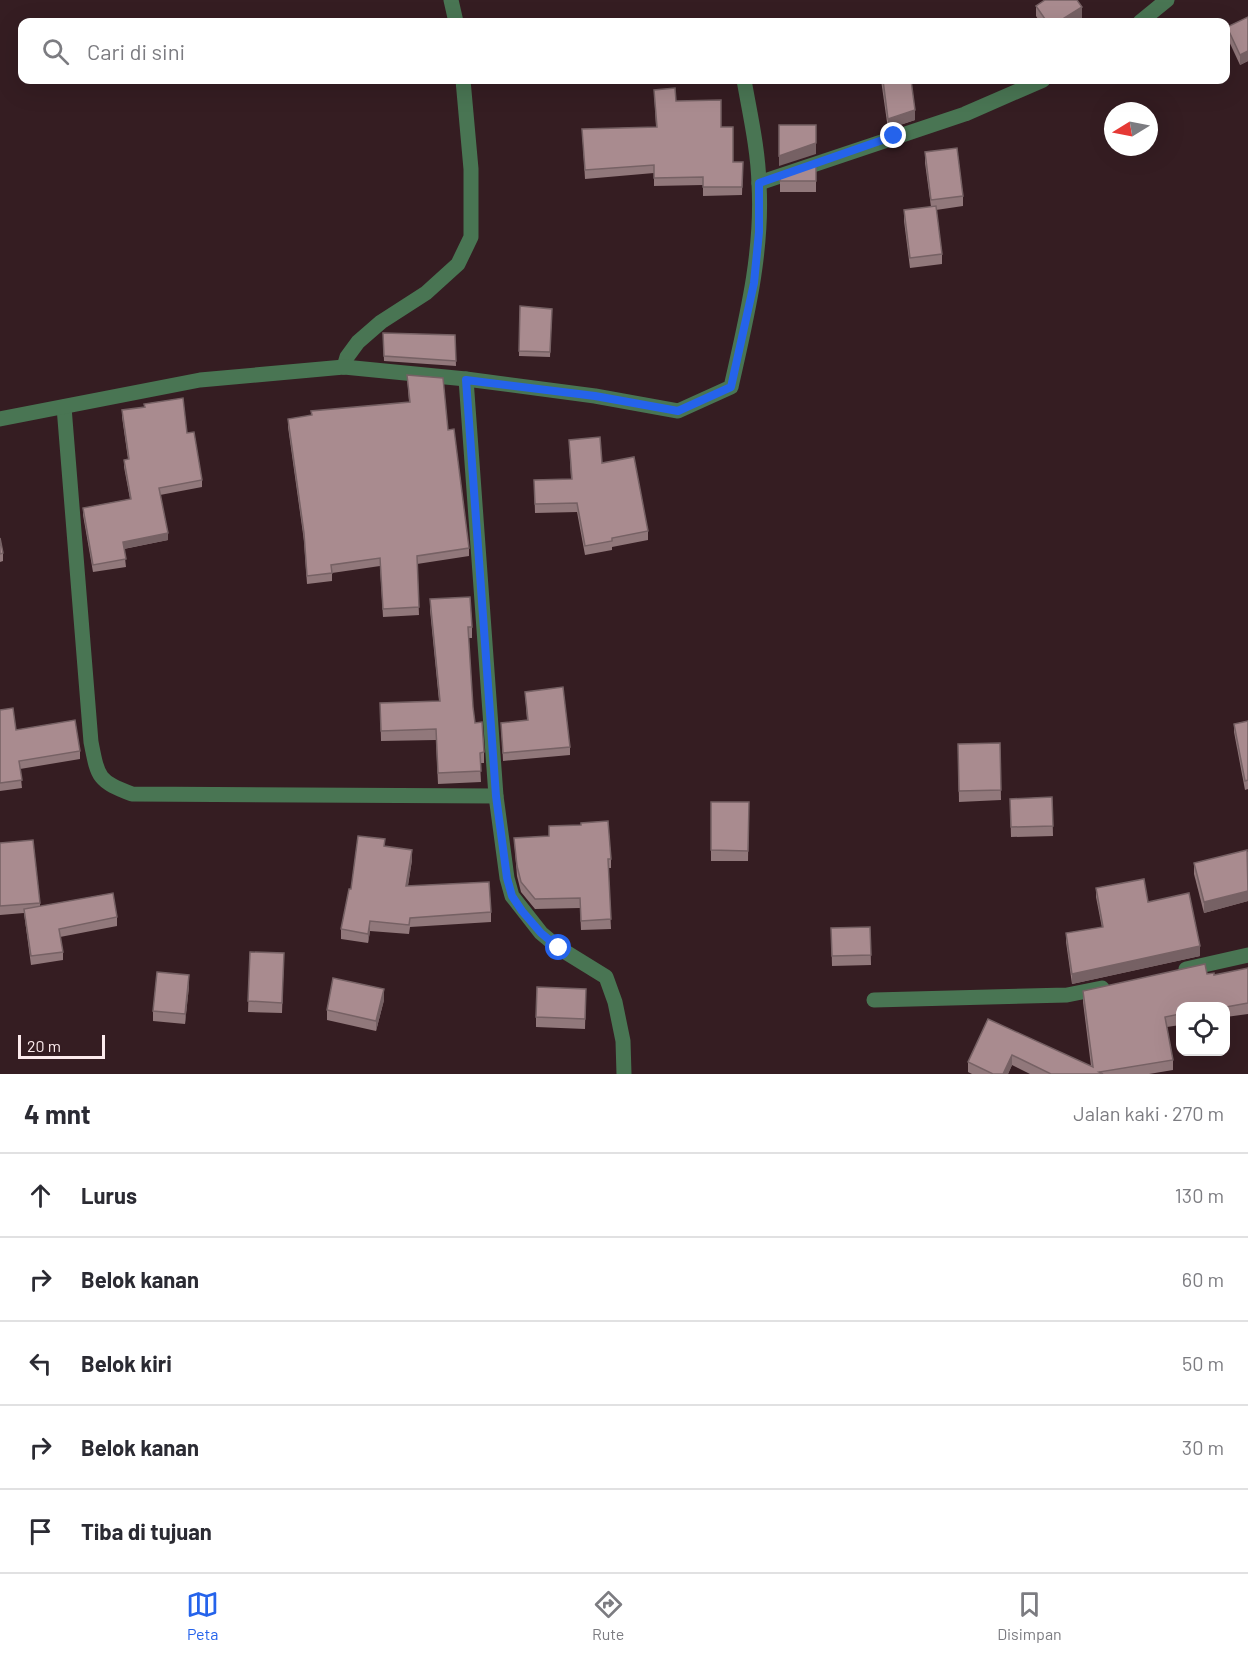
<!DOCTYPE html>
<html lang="id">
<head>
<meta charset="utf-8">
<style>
	body { margin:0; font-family:Barlow,sans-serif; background:#f7f7f7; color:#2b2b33 }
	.controls { position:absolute; right:18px; bottom:18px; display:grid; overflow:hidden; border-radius:12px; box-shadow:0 6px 24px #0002 }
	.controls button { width:54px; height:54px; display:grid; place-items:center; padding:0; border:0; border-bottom:2px solid #e1e1e2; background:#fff; color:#2b2b33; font:30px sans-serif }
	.compass { position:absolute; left:1104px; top:102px; width:54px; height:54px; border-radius:50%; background:#fff; box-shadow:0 6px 24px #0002; rotate:260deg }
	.scale { position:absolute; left:18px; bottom:15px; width:87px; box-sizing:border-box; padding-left:6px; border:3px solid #fcebed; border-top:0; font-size:16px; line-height:21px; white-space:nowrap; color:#fcebed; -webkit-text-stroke:4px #351d22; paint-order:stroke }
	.stop { position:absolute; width:18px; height:18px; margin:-14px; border:4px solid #2563eb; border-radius:50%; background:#fff }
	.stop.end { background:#2563eb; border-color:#fff; box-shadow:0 2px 6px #0008 }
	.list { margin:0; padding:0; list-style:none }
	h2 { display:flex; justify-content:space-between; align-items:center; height:78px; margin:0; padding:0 24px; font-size:26px }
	h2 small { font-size:20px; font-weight:400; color:#7c7c81 }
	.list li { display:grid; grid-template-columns:39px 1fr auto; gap:18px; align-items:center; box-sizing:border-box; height:84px; padding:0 24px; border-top:2px solid #e1e1e2 }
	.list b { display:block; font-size:22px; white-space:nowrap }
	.list em { font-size:20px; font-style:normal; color:#7c7c81 }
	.icon { flex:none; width:33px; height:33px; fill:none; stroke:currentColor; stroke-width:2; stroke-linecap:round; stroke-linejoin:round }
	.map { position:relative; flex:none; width:1248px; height:1074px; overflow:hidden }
	.search { position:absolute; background:#fff; box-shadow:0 6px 24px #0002; left:18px; right:18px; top:18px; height:66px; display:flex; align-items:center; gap:15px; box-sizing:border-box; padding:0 21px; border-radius:12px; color:#7c7c81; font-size:22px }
	.sheet { height:498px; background:#fff }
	nav { display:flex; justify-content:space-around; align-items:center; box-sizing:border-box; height:84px; border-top:2px solid #e1e1e2; background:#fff; font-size:16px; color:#7c7c81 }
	nav a { display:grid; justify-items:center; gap:3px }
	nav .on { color:#2563eb }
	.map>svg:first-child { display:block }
</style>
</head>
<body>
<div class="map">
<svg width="1248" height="1074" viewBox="0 0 1248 1074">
	<rect width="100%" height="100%" fill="#351d22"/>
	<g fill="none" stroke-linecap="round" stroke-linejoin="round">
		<g stroke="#497553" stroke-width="15">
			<polyline points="451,0 456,22"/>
			<polyline points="1140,22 1167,0"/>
			<polyline points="759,183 965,114 1043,80"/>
			<polyline points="344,367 347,357 358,342 381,322 426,293 458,264 471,237 471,169 463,80"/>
			<polyline points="466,379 496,796 507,878 512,896 541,933 559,948 606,977 615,1002 623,1041 624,1074"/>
			<path d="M64,407L91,742C98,778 98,781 132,794L496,796"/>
			<path d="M0,419L200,380L344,367L466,379L595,396L678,411L731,387C746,320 763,253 759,184C758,149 750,114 744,80"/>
			<polyline points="1186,969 1248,955"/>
			<polyline points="874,1000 1067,995 1102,988"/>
		</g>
	</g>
	<g fill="#91787b">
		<polygon points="1036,6 1082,18 1074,22 1040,22 1036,16"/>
		<polygon points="1248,17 1248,61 1240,65 1227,37 1227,27"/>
		<polygon points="881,80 911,80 915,120 888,129"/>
		<polygon points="654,90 676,101 721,127 733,162 743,162 742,195 703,196 703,185 654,186 654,173 585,179 582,129 656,127"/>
		<polygon points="925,152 963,196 963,206 936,210 942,254 942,264 910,268 904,221 904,210 931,207 925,163"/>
		<polygon points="816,164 816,192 780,192 780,176"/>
		<polygon points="520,306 552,309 550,357 519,356"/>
		<polygon points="383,333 455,335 456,366 384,361"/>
		<polygon points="407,375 448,430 469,548 469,556 417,564 419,615 383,617 380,566 332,573 332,581 307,584 304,541 288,427 288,419 409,402"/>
		<polygon points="122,410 187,433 202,480 202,487 160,495 168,540 124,549 126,567 93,572 83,515 83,508 130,499 124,467 124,460 128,459 122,417"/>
		<polygon points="569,440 602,463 648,531 648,540 612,547 612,550 585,555 577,512 535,513 534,480 571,479"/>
		<polygon points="0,538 3,553 3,561 0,562"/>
		<polygon points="430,599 472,627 472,638 468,638 473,707 475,723 484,752 484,763 480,763 481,782 438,784 436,740 381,741 380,703 439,701 430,610"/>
		<polygon points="525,692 570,747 570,755 503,761 501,723 527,720"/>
		<polygon points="0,710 16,730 80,751 80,759 20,769 22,788 0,791"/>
		<polygon points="1248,721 1248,789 1245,790 1234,732 1234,724"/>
		<polygon points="1000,743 1001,800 959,802 958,744"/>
		<polygon points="1052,797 1053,836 1011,837 1010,799"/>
		<polygon points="711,802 749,802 748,861 711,861"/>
		<polygon points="514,838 611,859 611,868 608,868 611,929 581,930 580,908 535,909 521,892 517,876"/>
		<polygon points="0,843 40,903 40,907 117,917 117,926 60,937 63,952 63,960 31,965 24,913 0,915"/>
		<polygon points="385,846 412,860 408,886 491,912 491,922 410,927 409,934 370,931 368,943 341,939 341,929 351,889"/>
		<polygon points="1248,852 1248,901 1204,913 1194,874 1194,863"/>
		<polygon points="1096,888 1148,902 1200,956 1072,984 1066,942 1066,933 1102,928 1096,897"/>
		<polygon points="870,927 871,965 832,966 831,928"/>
		<polygon points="250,952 284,953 282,1013 248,1012"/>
		<polygon points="1248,968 1248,1014 1226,1017 1226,1006 1180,1006 1180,1025 1167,1027 1173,1060 1173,1070 1149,1074 1030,1074 1012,1065 1008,1074 972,1074 968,1072 968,1062 988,1019 1091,1066 1083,1002 1083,991 1207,974 1214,975"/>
		<polygon points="189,986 185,1024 153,1021 153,1011"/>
		<polygon points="586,989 585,1029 536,1027 536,1017"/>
		<polygon points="384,1000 376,1031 327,1020 327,1010"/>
	</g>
	<g fill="#766164">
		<polygon points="1082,7 1082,18 1074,22 1058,22"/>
		<polygon points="1248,51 1248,61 1240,65 1240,55"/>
		<polygon points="915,110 915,120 888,129 888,119"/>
		<polygon points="816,143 816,154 779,166 779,156"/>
		<polygon points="168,533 168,540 123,549 123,542"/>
		<polygon points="412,850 412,860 406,896 406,886"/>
		<polygon points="1248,891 1248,901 1204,913 1204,902"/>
		<polygon points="370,921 370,931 368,943 368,934"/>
		<polygon points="1200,946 1200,956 1072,984 1072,974"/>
		<polygon points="189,975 189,986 185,1024 185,1014"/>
		<polygon points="384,989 384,1000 376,1031 376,1021"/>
		<polygon points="1012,1055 1012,1065 1008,1074 1003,1074"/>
	</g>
	<g fill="#a98b8f" stroke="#766164" stroke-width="1.5">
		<polygon points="1045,0 1077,0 1082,7 1058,22 1047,22 1036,6"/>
		<polygon points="1248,17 1248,51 1240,55 1227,27"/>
		<polygon points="883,80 911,80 915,110 888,119"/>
		<polygon points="675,88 676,101 721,100 721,127 733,127 733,162 743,162 742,187 703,187 703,177 654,178 654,165 585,170 582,129 657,127 654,90"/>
		<polygon points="779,125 816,125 816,143 779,156"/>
		<polygon points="957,148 963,196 931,200 925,152"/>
		<polygon points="816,164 816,181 780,181 780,176"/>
		<polygon points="936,206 942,254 910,258 904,210"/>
		<polygon points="520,306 552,309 550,352 519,351"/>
		<polygon points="383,333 455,335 456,361 384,356"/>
		<polygon points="407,375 443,378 448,430 454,429 469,548 417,556 419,607 383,609 380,558 331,565 332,573 307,576 304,533 288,419 312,415 311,411 410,402"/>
		<polygon points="183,398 187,433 194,432 202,480 159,488 168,533 123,542 126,559 93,565 83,508 131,499 124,460 129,459 122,410 145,407 144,404"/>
		<polygon points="600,437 602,463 634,457 648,531 612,538 612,541 585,546 577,503 535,504 534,480 572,479 569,440"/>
		<polygon points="0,538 3,553 0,554"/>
		<polygon points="470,597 472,627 468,627 473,707 475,723 482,722 484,752 480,753 481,771 438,773 436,729 381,731 380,703 440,701 430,599"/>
		<polygon points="563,687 570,747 503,753 501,723 528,720 525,692"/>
		<polygon points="13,708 16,730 75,720 80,751 19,761 22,780 0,783 0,710"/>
		<polygon points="1248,721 1248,780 1245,781 1234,724"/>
		<polygon points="1000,743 1001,790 959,791 958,744"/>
		<polygon points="1052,797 1053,826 1011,827 1010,799"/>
		<polygon points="711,802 749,802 748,851 711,850"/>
		<polygon points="608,821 611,859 608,859 611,919 581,921 580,898 535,899 521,882 517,866 514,838 549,836 549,826 581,825 581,823"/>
		<polygon points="358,836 385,839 384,846 412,850 406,886 489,882 491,912 410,918 409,925 370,921 368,934 341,929 349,889 351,889"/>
		<polygon points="33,840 40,903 0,906 0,843"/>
		<polygon points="1247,850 1248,891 1204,902 1194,863"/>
		<polygon points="1144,879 1148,902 1189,893 1200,946 1072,974 1066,933 1103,927 1096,888"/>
		<polygon points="113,893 117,917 59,929 63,952 31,956 24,909"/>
		<polygon points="870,927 871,955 832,956 831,928"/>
		<polygon points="250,952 284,953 282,1003 248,1001"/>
		<polygon points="1205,964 1207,974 1214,973 1214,975 1248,968 1248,1003 1226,1007 1180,1006 1180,1014 1165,1017 1173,1060 1099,1072 1103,1074 1051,1074 1012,1055 1003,1074 993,1074 968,1062 988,1019 1093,1067 1083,991"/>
		<polygon points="157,972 189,975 185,1014 153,1011"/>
		<polygon points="333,978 384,989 376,1021 327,1010"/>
		<polygon points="537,987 586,989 585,1019 536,1017"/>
	</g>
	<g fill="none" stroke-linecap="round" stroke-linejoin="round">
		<polyline stroke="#2563eb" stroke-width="8" points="559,948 541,933 522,911 512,896 507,878 496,796 466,380 595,396 678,411 731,387 754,283 759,232 759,183 894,136"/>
	</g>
</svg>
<div class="controls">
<button><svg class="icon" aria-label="locate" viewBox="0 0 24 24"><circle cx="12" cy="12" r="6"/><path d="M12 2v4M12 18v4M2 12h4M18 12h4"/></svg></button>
</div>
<svg class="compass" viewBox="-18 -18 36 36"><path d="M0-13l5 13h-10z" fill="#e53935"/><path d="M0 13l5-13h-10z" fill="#7c7c81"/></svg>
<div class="scale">20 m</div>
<div class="stop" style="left:559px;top:948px"></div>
<div class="stop end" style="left:894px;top:136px"></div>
<div class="search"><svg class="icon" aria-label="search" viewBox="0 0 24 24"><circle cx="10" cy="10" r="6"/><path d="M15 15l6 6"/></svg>Cari di sini</div>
</div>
<section class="sheet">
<h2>4 mnt<small>Jalan kaki · 270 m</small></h2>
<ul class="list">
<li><svg class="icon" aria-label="ahead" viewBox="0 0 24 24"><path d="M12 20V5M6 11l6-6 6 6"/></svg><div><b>Lurus</b></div><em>130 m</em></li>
<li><svg class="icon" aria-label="right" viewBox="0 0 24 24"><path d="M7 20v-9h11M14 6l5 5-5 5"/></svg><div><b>Belok kanan</b></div><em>60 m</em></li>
<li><svg class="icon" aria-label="left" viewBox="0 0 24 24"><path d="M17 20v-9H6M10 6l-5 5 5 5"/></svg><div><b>Belok kiri</b></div><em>50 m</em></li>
<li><svg class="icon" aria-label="right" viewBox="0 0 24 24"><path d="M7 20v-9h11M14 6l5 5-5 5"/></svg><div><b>Belok kanan</b></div><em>30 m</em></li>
<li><svg class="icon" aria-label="arrive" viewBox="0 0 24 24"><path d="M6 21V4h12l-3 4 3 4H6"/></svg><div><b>Tiba di tujuan</b></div></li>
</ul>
</section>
<nav>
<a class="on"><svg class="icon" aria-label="map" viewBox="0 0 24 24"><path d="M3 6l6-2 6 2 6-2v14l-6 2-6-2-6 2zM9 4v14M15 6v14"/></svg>Peta</a>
<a><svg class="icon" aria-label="directions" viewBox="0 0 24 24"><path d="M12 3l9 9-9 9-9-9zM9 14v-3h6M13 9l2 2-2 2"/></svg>Rute</a>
<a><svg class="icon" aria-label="saved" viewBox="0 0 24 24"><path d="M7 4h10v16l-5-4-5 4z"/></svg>Disimpan</a>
</nav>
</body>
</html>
